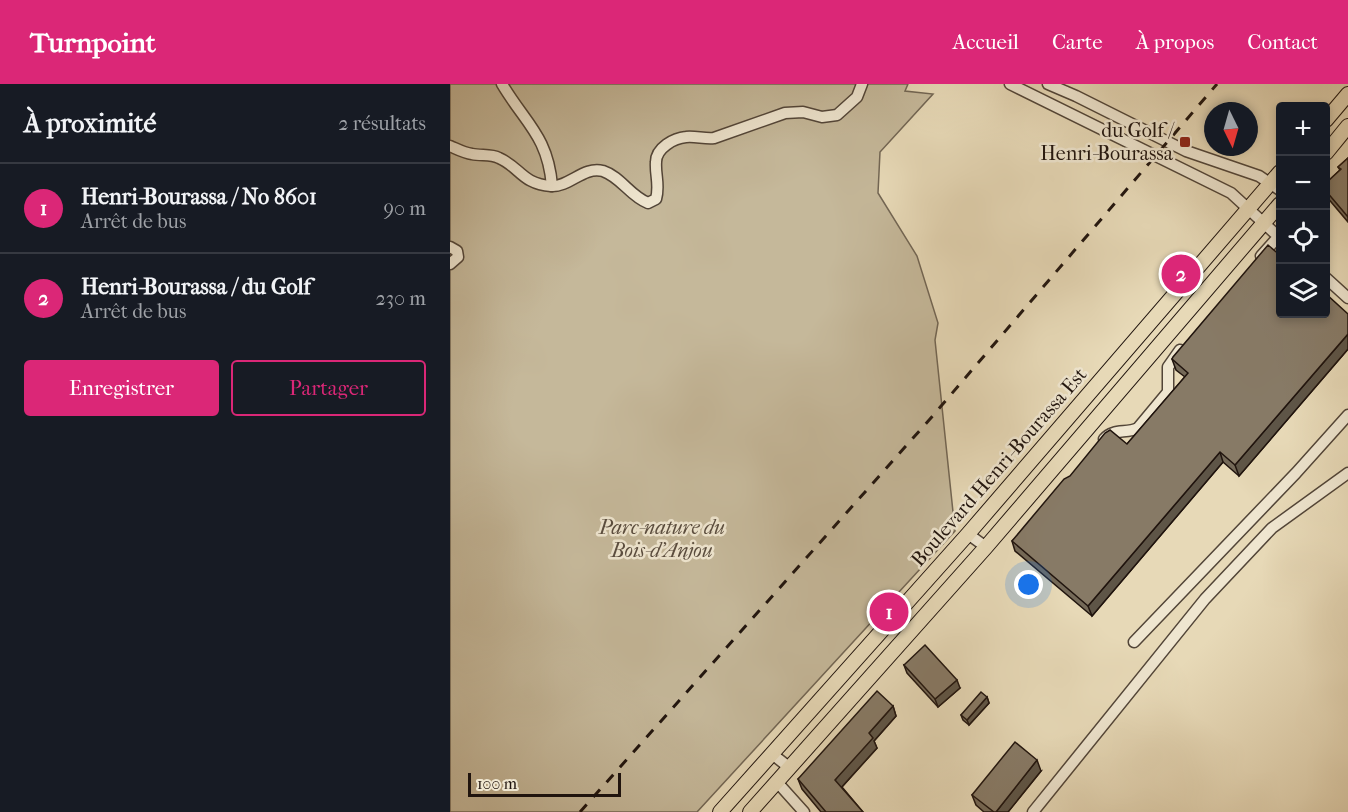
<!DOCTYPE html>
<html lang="fr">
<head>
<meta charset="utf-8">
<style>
	body { margin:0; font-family:"IM FELL French Canon",serif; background:#242831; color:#f1f3f6 }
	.controls { position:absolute; right:18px; top:18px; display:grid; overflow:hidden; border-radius:6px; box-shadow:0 3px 9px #0003 }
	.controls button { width:54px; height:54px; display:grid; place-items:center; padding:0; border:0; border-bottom:2px solid #363941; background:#171b24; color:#f1f3f6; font:30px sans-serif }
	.compass { position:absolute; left:754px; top:18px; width:54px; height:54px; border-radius:50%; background:#171b24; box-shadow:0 3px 9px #0003; rotate:175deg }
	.scale { position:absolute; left:18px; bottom:15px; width:153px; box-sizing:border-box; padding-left:6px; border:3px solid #20140e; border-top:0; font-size:16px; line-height:21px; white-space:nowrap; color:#20140e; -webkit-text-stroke:4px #efe6d0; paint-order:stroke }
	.you { position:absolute; left:579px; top:501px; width:21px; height:21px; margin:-15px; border:4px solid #fff; border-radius:50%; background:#1a73e8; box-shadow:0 0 0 9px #1a73e833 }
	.badge { display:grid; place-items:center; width:39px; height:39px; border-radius:50%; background:#db2777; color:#fff; font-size:20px; font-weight:700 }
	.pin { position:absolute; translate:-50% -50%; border:3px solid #fff; box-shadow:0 2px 6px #0006 }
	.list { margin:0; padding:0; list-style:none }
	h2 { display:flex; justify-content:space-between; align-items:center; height:78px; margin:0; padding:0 24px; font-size:26px }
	h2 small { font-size:20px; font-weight:400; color:#9ea1a6 }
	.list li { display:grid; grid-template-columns:39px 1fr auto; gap:18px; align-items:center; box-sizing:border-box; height:90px; padding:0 24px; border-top:2px solid #363941 }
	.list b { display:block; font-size:22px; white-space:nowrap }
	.list p { margin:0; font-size:20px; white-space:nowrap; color:#9ea1a6 }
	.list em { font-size:20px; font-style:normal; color:#9ea1a6 }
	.actions { display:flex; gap:12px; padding:18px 24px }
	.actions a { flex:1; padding:14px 0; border:2px solid #db2777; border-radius:6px; text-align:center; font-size:21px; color:#db2777 }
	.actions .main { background:#db2777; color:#fff }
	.icon { flex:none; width:33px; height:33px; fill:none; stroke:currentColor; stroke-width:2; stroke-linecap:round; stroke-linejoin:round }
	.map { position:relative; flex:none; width:898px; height:728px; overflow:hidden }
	header { display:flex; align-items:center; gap:36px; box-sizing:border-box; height:84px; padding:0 30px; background:#db2777; color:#fff }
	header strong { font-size:28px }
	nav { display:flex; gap:33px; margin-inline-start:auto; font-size:21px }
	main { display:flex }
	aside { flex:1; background:#171b24 }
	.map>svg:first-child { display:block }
</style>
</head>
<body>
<header>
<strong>Turnpoint</strong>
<nav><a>Accueil</a><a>Carte</a><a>À propos</a><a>Contact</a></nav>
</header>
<main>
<aside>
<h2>À proximité<small>2 résultats</small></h2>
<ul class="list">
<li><span class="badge">1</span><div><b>Henri-Bourassa / No 8601</b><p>Arrêt de bus</p></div><em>90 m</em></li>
<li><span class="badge">2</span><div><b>Henri-Bourassa / du Golf</b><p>Arrêt de bus</p></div><em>230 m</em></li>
</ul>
<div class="actions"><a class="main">Enregistrer</a><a>Partager</a></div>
</aside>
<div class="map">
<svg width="898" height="728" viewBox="0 0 898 728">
	<rect width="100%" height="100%" fill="#e7d9b7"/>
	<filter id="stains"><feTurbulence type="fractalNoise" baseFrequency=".00333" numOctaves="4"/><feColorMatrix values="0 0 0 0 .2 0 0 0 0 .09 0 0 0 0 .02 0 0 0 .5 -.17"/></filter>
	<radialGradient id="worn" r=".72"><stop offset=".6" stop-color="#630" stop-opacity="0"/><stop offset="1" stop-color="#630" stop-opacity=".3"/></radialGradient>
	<polygon fill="#c5b89a" stroke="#726654" stroke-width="1.5" points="0,0 458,0 455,7 483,10 430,68 428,109 467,172 488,239 485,256 505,447 247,728 0,728"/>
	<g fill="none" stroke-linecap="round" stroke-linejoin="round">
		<g stroke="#524538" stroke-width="13">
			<g id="minor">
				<path d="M52,0C75,39 98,52 102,102"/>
				<polyline points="560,0 781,109 830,154"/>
				<polyline points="598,0 626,12 736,67 809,92 830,106"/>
				<path d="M0,62C7,65 14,69 22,70C31,72 41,70 49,74C70,83 72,100 101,102C120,103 133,82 153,87C171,93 180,112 198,119L206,115C210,101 205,91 206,78C206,64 224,54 236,53C245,52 255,55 264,54L335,29L353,28L372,33L387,31L407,13L412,0"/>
				<polyline points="0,163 7,167 8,173 0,180"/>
				<polyline points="811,172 829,152"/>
				<polyline points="876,194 898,214"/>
				<path d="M654,355C664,344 676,350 688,344L718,308V283L730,266"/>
				<polyline points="518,450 536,463"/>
				<polyline points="684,558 846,389 898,331"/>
				<polyline points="322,670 340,684"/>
				<polyline points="327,698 354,728"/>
				<polyline points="583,728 755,515 822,444 898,389"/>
			</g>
		</g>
		<g stroke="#20140e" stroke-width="16">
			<g id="major">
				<polyline points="876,36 898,10"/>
				<polyline points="876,69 898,42"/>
				<polyline points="270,728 518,450 830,88"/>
				<polyline points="300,728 536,463 830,120"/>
			</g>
		</g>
		<use href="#minor" stroke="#efe6d0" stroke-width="10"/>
		<use href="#major" stroke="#e7d9b7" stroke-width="14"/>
		<polyline stroke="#20140e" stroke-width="3" stroke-dasharray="10 10" stroke-linecap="butt" points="130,728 480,335 767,0"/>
	</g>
	<g fill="#746958" stroke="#20140e" stroke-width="1.5">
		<polygon points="898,74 898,138 876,112 876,99 890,86 888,83"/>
		<polygon points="898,230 898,265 789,392 773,378 642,532 565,467 562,457 677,360 735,293 726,286 722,275"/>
		<polygon points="454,581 510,604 488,623 457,589"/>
		<polygon points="537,613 539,619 519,641 513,636 511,631"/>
		<polygon points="443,622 446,632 424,657 427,664 392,703 413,728 371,728 352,705 348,695"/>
		<polygon points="591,687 558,728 534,728 526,721 522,711"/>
	</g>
	<g fill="#5e5547" stroke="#20140e" stroke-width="1.5">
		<polygon points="898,250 898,265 789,392 785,381"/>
		<polygon points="770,368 773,378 642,532 638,522"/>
		<polygon points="507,596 510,604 488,623 485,615"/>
		<polygon points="537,613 539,619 519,641 517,636"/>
		<polygon points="443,622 446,632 424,657 427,664 389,706 385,696 419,649"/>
		<polygon points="587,676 591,687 558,728 546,728"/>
	</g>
	<g fill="#877a66" stroke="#20140e" stroke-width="1.5">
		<polygon points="898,74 898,133 876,107 876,99 891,85 888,83"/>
		<polygon points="818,161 831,172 831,230 876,230 876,210 898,230 898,250 785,381 770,368 638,522 562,457 614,395 620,392 655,349 660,346 677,360 738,289 722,275 723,273"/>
		<polygon points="475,561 507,596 485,615 454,581"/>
		<polygon points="427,607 443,622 419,649 423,654 385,696 413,728 376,728 348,695"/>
		<polygon points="531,608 537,613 517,636 511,631"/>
		<polygon points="565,658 587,676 546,728 544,728 522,711"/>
	</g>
	<rect fill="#8f2418" stroke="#efe6d0" stroke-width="2" x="729" y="52" width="12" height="12" rx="3"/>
	<g text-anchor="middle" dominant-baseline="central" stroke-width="5" stroke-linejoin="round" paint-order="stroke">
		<g font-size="20" fill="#20140e" stroke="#efe6d0" text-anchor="end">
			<text x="723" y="46">du Golf /<tspan x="723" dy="23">Henri-Bourassa</tspan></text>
		</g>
		<g font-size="20" fill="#20140e" stroke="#efe6d0">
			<text transform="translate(549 383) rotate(-49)">Boulevard Henri-Bourassa Est</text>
		</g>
		<g font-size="20" font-style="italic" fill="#5a4d3f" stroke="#efe6d0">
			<text x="212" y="443">Parc-nature du<tspan x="212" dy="23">Bois-d'Anjou</tspan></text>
		</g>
	</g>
	<rect width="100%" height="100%" filter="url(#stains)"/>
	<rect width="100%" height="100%" fill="url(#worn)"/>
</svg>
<div class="controls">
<button>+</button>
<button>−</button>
<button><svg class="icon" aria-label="locate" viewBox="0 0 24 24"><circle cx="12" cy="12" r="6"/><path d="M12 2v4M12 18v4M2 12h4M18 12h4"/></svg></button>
<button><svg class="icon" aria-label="layers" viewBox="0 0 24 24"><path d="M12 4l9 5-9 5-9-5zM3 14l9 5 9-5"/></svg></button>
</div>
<svg class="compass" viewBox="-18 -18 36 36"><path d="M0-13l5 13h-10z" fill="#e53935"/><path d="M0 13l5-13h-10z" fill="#9ea1a6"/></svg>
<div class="scale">100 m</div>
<div class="you"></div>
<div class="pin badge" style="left:439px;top:528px">1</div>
<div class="pin badge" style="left:731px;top:190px">2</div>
</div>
</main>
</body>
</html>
